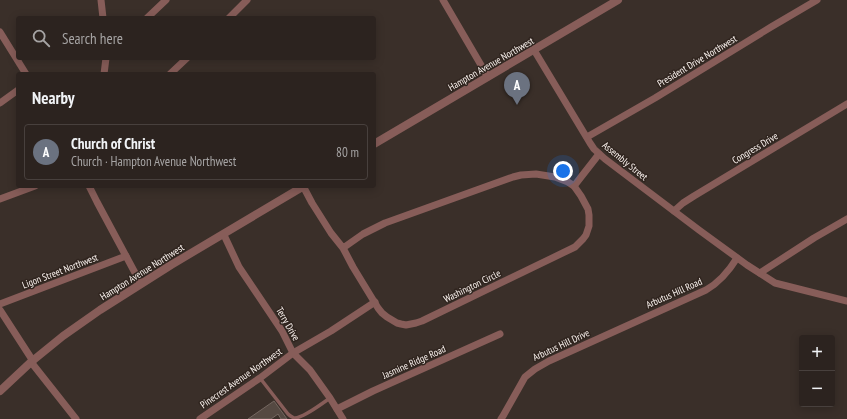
<!DOCTYPE html>
<html lang="en">
<head>
<meta charset="utf-8">
<style>
	body { margin:0; font-family:"PT Sans Narrow",sans-serif; background:#382f2c; color:#f1f3f6 }
	.controls { position:absolute; right:12px; bottom:12px; display:grid; overflow:hidden; border-radius:4px; box-shadow:0 2px 10px #0003 }
	.controls button { width:36px; height:36px; display:grid; place-items:center; padding:0; border:0; border-bottom:1px solid #48403d; background:#2c231f; color:#f1f3f6; font:20px sans-serif }
	.you { position:absolute; left:563px; top:171px; width:14px; height:14px; margin:-10px; border:3px solid #fff; border-radius:50%; background:#1a73e8; box-shadow:0 0 0 6px #1a73e833 }
	.badge { display:grid; place-items:center; width:26px; height:26px; border-radius:50%; background:#bca0f2; color:#fff; font-size:13px; font-weight:700 }
	.pin { position:absolute; translate:-50% -33px; filter:drop-shadow(0 1px 2px #0008) }
	.pin::after { content:''; position:absolute; top:21px; width:14px; height:12px; background:inherit; clip-path:polygon(0 0,100% 0,50% 100%) }
	.list { margin:0; padding:0; list-style:none }
	h2 { display:flex; justify-content:space-between; align-items:center; height:52px; margin:0; padding:0 16px; font-size:17px }
	h2 small { font-size:13px; font-weight:400; color:#a6a4a4 }
	.list li { display:grid; grid-template-columns:26px 1fr auto; gap:12px; align-items:center; box-sizing:border-box; height:56px; margin:0 8px 8px; padding:0 8px; border:1px solid #48403d; border-radius:4px }
	.list b { display:block; font-size:15px; white-space:nowrap }
	.list p { margin:0; font-size:13px; white-space:nowrap; color:#a6a4a4 }
	.list em { font-size:13px; font-style:normal; color:#a6a4a4 }
	.icon { flex:none; width:22px; height:22px; fill:none; stroke:currentColor; stroke-width:2; stroke-linecap:round; stroke-linejoin:round }
	.map { position:relative; flex:none; width:847px; height:419px; overflow:hidden }
	.search { position:absolute; background:#2c231f; box-shadow:0 2px 10px #0003; left:16px; top:16px; width:360px; height:44px; display:flex; align-items:center; gap:10px; box-sizing:border-box; padding:0 14px; border-radius:4px; color:#a6a4a4; font-size:15px }
	.panel { position:absolute; background:#2c231f; box-shadow:0 2px 10px #0003; left:16px; top:72px; width:360px; height:116px; border-radius:4px }
	.map>svg:first-child { display:block }
</style>
</head>
<body>
<div class="map">
<svg width="847" height="419" viewBox="0 0 847 419">
	<rect width="100%" height="100%" fill="#3a2f29"/>
	<polygon fill="#554942" stroke="#746760" points="274,401 287,419 281,419 278,414 271,419 248,419"/>
	<g fill="none" stroke-linecap="round" stroke-linejoin="round">
		<path stroke="#875d59" stroke-width="3.5" d="M260,378L288,414C290,416 292,417 294,418C302,419 323,403 330,398"/>
		<g stroke="#875d59" stroke-width="7">
			<polyline points="101,0 103,18"/>
			<polyline points="443,0 488,77"/>
			<polyline points="147,18 166,0"/>
			<polyline points="229,18 247,0"/>
			<polyline points="0,32 26,74"/>
			<polyline points="534,50 590,143 594,149 605,159 699,230 747,265 775,283 847,301"/>
			<polyline points="104,74 106,58"/>
			<polyline points="170,74 187,58"/>
			<polyline points="0,103 18,90"/>
			<polyline points="587,137 655,98 771,27 817,0"/>
			<polyline points="89,186 97,202 141,284"/>
			<polyline points="303,186 312,203 331,233 343,248 353,267 378,308 382,313 387,317 397,323 401,324 406,325 416,323 422,321 575,247 583,239 586,235 589,226 589,215 588,209 581,196 574,186 568,182 555,177 536,174 521,175 513,177 385,223 363,234 343,248"/>
			<polyline points="574,186 599,154"/>
			<polyline points="0,199 35,186"/>
			<polyline points="674,211 683,203 694,196 847,104"/>
			<polyline points="224,235 239,267 282,331 293,353 310,370 330,398 343,419"/>
			<polyline points="760,273 814,238 847,219"/>
			<polyline points="0,304 126,256"/>
			<polyline points="0,310 33,361"/>
			<polyline points="31,362 76,419"/>
			<polyline points="337,409 373,391 500,334"/>
			<polyline points="200,419 260,378 293,353 331,331 375,302"/>
			<path d="M501,419L503,416L525,377L535,369L549,361L706,290C720,282 729,271 737,258"/>
		</g>
		<g stroke="#875d59" stroke-width="8">
			<polyline points="374,144 618,0"/>
			<polyline points="0,391 31,362 63,336 100,310 171,265 304,186"/>
		</g>
	</g>
	<g text-anchor="middle" dominant-baseline="central" stroke-width="3" stroke-linejoin="round" paint-order="stroke">
		<g font-size="10" fill="#fbf3ef" stroke="#30251f">
			<text transform="translate(697 61) rotate(-31)">President Drive Northwest</text>
			<text transform="translate(491 64) rotate(-30)">Hampton Avenue Northwest</text>
			<text transform="translate(755 148) rotate(-31)">Congress Drive</text>
			<text transform="translate(625 161) rotate(39)">Assembly Street</text>
			<text transform="translate(60 271) rotate(-21)">Ligon Street Northwest</text>
			<text transform="translate(142 272) rotate(-32)">Hampton Avenue Northwest</text>
			<text transform="translate(472 286) rotate(-26)">Washington Circle</text>
			<text transform="translate(674 293) rotate(-24)">Arbutus Hill Road</text>
			<text transform="translate(288 324) rotate(60)">Terry Drive</text>
			<text transform="translate(561 345) rotate(-25)">Arbutus Hill Drive</text>
			<text transform="translate(414 362) rotate(-24)">Jasmine Ridge Road</text>
			<text transform="translate(241 378) rotate(-35)">Pinecrest Avenue Northwest</text>
		</g>
	</g>
</svg>
<div class="controls">
<button>+</button>
<button>−</button>
</div>
<div class="you"></div>
<div class="pin badge" style="left:517px;top:105px;background:#6b7280">A</div>
<div class="search"><svg class="icon" aria-label="search" viewBox="0 0 24 24"><circle cx="10" cy="10" r="6"/><path d="M15 15l6 6"/></svg>Search here</div>
<section class="panel">
<h2>Nearby<small></small></h2>
<ul class="list">
<li><span class="badge" style="background:#6b7280">A</span><div><b>Church of Christ</b><p>Church · Hampton Avenue Northwest</p></div><em>80 m</em></li>
</ul>
</section>
</div>
</body>
</html>
